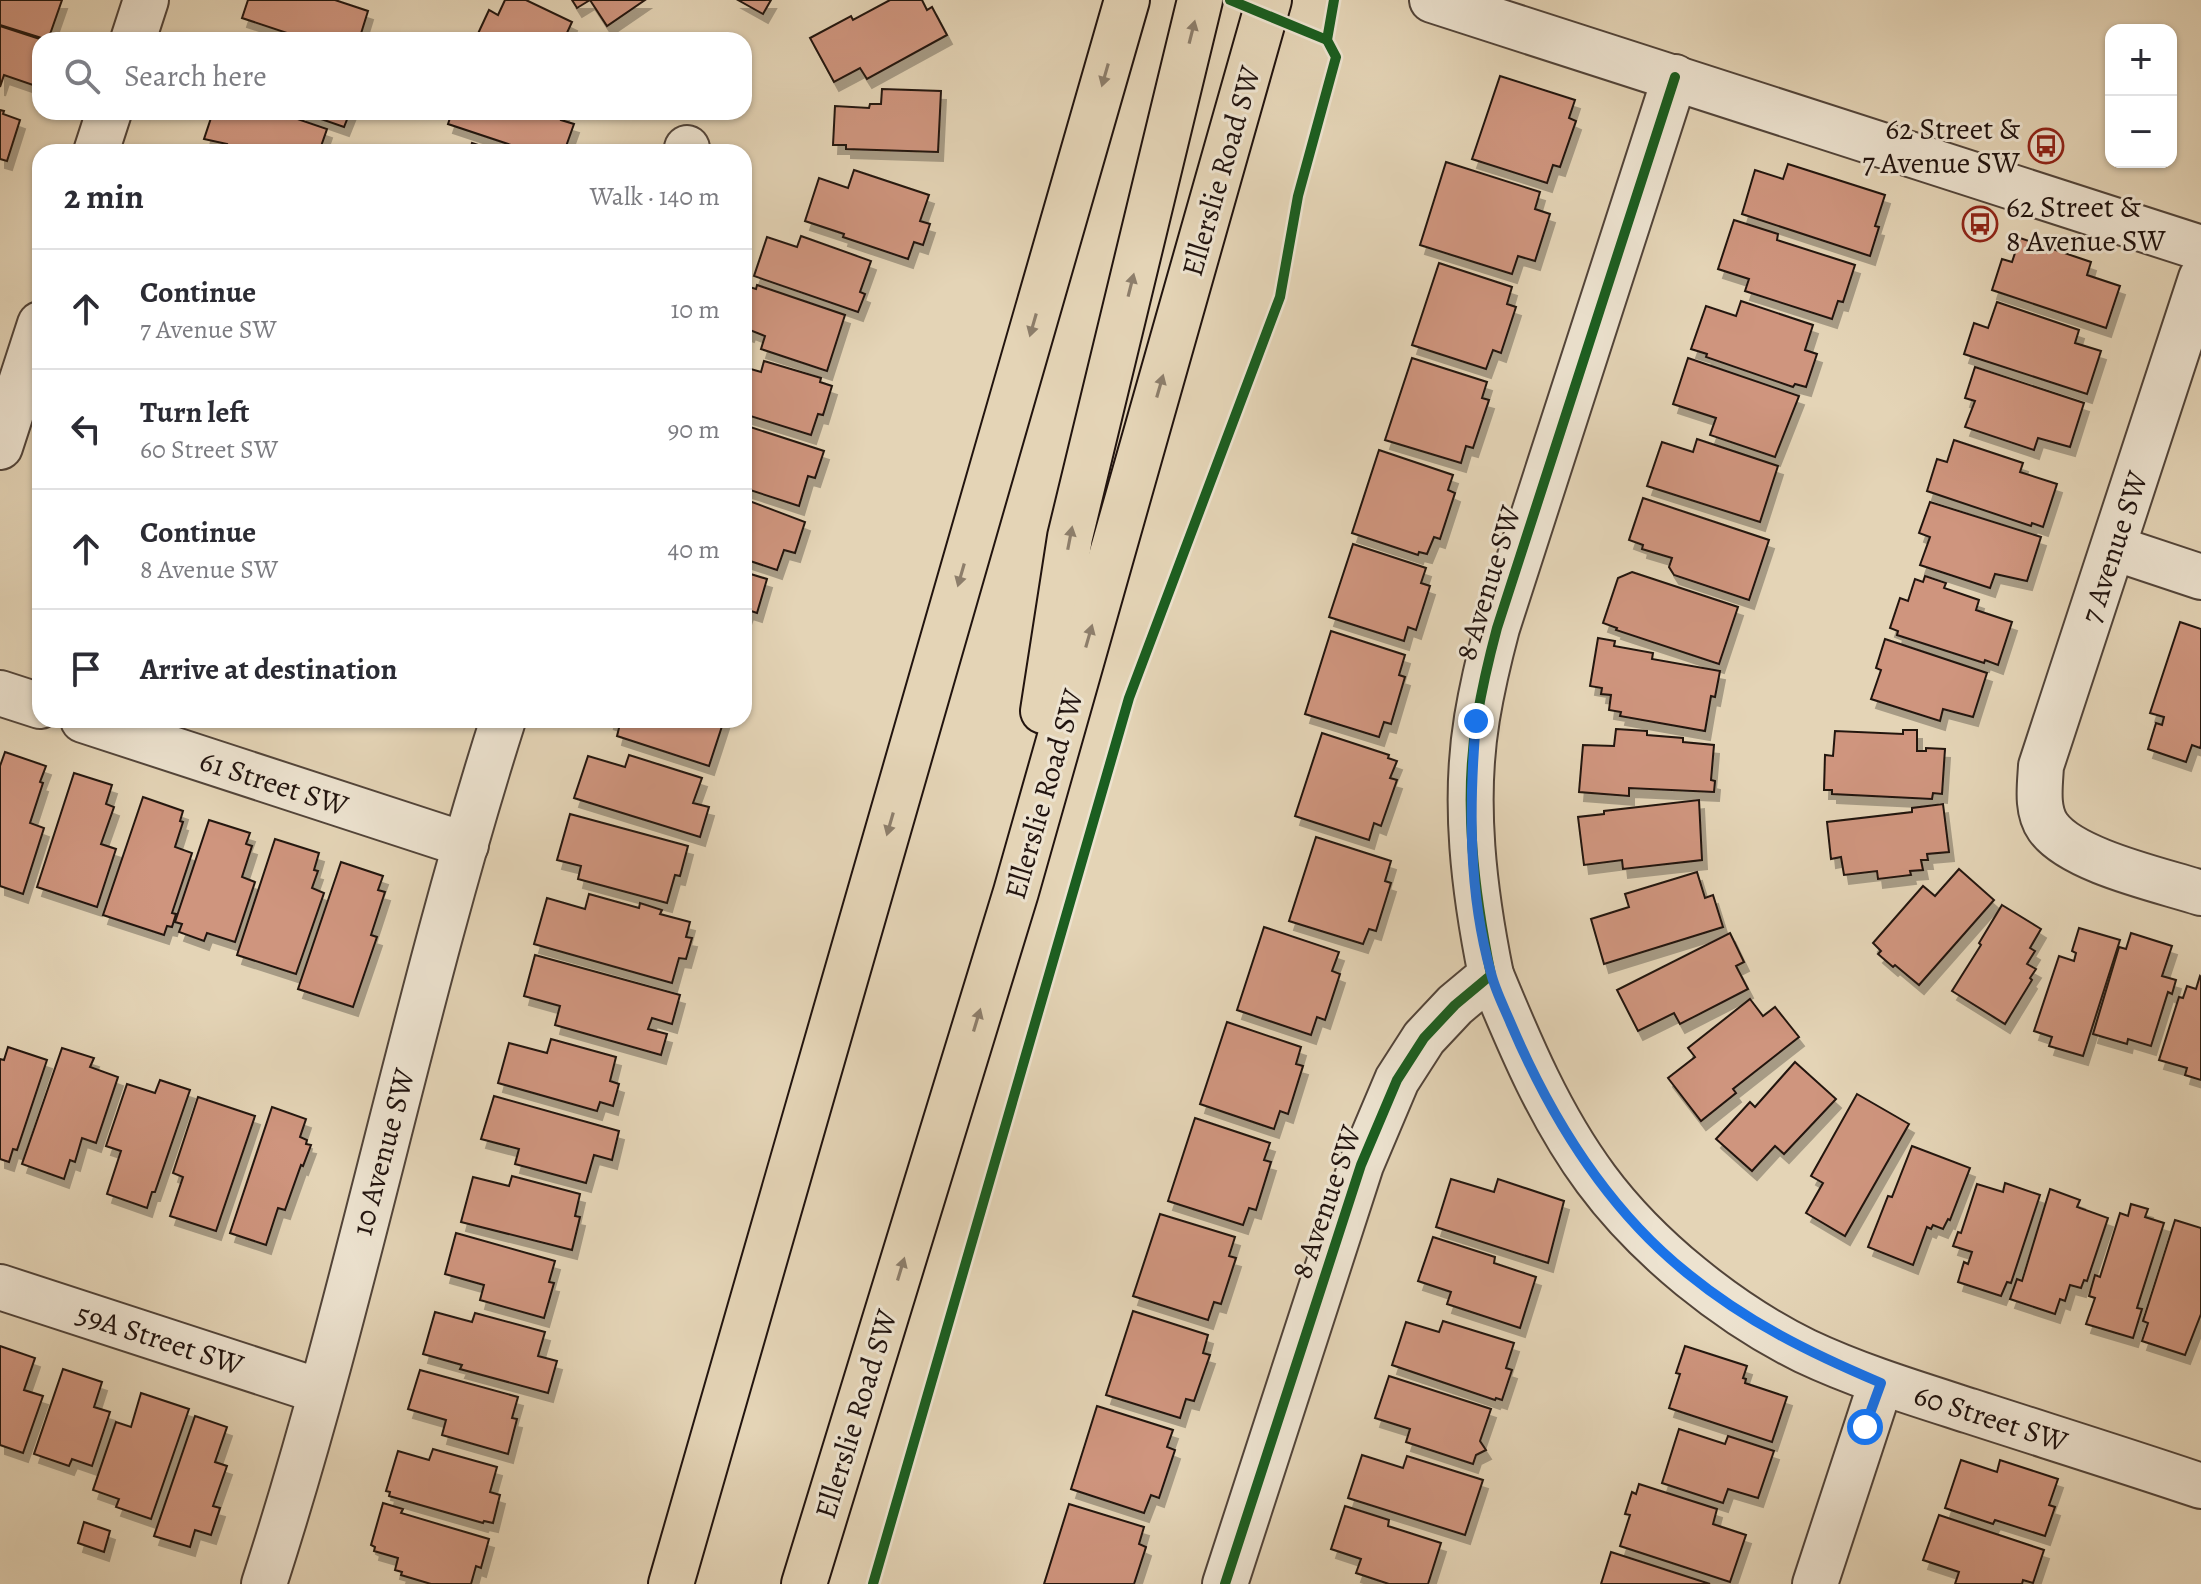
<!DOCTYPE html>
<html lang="en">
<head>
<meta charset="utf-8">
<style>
	body { margin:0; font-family:Alegreya,serif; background:#f2f2f3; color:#2b2b33 }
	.controls { position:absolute; right:24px; top:24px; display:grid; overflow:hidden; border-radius:16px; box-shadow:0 2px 6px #0004 }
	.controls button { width:72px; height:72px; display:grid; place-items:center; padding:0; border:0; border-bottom:2px solid #e1e1e2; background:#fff; color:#2b2b33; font:40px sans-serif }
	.stop { position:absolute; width:24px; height:24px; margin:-18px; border:6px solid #1a73e8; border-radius:50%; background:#fff }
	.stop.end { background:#1a73e8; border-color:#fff; box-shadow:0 2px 8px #0008 }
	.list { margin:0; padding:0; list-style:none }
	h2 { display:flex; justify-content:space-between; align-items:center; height:104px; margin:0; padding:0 32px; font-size:34px }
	h2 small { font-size:26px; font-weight:400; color:#7c7c81 }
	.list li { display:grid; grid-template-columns:52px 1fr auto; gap:24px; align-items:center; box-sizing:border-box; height:120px; padding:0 32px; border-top:2px solid #e1e1e2 }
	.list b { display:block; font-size:30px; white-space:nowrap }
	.list p { margin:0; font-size:26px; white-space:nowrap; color:#7c7c81 }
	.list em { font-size:26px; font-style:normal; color:#7c7c81 }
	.icon { flex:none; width:44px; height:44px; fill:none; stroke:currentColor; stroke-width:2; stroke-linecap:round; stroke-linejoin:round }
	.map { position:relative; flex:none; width:2201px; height:1584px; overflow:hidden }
	.search { position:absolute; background:#fff; box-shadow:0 2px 6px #0004; left:32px; top:32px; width:720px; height:88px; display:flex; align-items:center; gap:20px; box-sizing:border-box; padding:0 28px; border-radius:24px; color:#7c7c81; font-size:30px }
	.panel { position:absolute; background:#fff; box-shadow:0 2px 6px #0004; left:32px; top:144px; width:720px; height:584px; border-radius:24px }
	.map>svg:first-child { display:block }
</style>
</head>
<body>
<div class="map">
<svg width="2201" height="1584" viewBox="0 0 2201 1584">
	<defs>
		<filter id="shadow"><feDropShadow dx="5" dy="9" stdDeviation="0" flood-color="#0004"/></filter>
	</defs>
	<rect width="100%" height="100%" fill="#e4d4b6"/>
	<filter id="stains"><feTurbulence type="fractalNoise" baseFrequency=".0025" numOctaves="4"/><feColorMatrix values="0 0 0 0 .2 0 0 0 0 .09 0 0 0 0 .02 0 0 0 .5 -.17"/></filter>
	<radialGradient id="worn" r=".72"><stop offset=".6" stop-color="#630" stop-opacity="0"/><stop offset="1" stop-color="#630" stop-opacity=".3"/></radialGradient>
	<g fill="#cf957e" stroke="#22140f" stroke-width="2" filter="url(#shadow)">
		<polygon points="0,0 62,0 48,40 0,25"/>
		<polygon points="248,0 335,0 368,11 359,40 308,40 242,18"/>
		<polygon points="505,0 526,0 572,22 565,37 570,40 475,40 489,10 498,15"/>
		<polygon points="572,0 645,0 607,26 590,0 577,8"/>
		<polygon points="738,0 771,0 763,14"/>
		<polygon points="890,0 922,0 927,10 932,7 947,35 867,79 860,68 834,82 810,38 851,16 853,20"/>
		<polygon points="0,26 43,40 40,40 40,66 33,85 4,75 0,87"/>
		<polygon points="1500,76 1575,100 1569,118 1576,121 1560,167 1553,165 1547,183 1472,159"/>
		<polygon points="882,89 941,91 938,152 846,149 846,145 833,145 835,106 869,108 870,104 881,104"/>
		<polygon points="0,110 4,111 3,114 20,120 7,161 0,159"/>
		<polygon points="213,112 277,112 327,129 319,152 225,152 227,144 204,139"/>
		<polygon points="301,112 350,112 344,127"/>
		<polygon points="452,112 564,112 561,120 574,124 564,152 532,152 448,124"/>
		<polygon points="472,143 499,152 469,152"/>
		<polygon points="1446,162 1540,192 1535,209 1550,214 1535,261 1518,256 1512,274 1420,245"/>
		<polygon points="1788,164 1885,195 1875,226 1879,227 1870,256 1742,214 1755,170 1783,179"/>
		<polygon points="854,170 929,195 920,221 930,224 923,245 914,242 908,259 843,237 844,234 805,221 819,178 848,188"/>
		<polygon points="1734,220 1778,234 1777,240 1855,265 1843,302 1838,301 1832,319 1745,291 1749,279 1718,269"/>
		<polygon points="801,236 871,261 860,292 865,294 858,312 754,276 767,237 797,247"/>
		<polygon points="2020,238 2091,262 2087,275 2120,286 2106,328 1992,290 2002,259 2012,262"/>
		<polygon points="1439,263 1512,287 1507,304 1516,307 1501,353 1493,350 1486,369 1412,345"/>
		<polygon points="757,285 845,315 827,371 761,349 765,336 750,330 749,333 744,331 744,292 746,286 756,289"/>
		<polygon points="1741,301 1813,325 1805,350 1817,354 1806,387 1795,384 1793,387 1706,357 1707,354 1691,349 1706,306 1736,316"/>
		<polygon points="1997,302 2079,330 2075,343 2101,351 2087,394 1964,354 1974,323 1988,328"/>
		<polygon points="1412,358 1487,382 1482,398 1489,400 1473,448 1466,446 1461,463 1385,440"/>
		<polygon points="1688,358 1799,396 1775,457 1710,435 1716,418 1673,404"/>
		<polygon points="764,361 821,378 820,382 832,386 823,415 818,414 811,435 744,414 744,367 761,372"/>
		<polygon points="1975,367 2084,403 2070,447 2038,438 2034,450 1965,427 1975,401 1965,398"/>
		<polygon points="744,425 824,451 815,478 808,476 799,506 744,488"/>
		<polygon points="1697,439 1778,466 1760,522 1647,486 1662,442 1693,452"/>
		<polygon points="1954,440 2023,463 2020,472 2057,484 2043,527 2032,523 2031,526 1927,491 1937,459 1947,462"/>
		<polygon points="1379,450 1453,475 1448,490 1455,493 1440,539 1434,537 1427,554 1419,552 1418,555 1352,533"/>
		<polygon points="1643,498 1769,540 1749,600 1674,575 1669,567 1672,558 1642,549 1643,545 1629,540"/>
		<polygon points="744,499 805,522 795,553 784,550 777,570 744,559"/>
		<polygon points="1930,502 2041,537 2027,581 1995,574 1990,588 1920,565 1930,537 1919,533"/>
		<polygon points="1353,544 1426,568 1421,583 1430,586 1416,630 1408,627 1404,641 1329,617"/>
		<polygon points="744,572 767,579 757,613 748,610 744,622"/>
		<polygon points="1632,572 1738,607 1719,664 1616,630 1617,628 1603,623 1618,578"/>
		<polygon points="1925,576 1946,583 1944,588 1979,600 1976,610 2012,622 1998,665 1985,660 1984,663 1897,635 1898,631 1890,628 1900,598 1908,601 1915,579 1923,582"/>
		<polygon points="2180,622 2201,629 2201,745 2200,748 2192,745 2186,762 2148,749 2156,723 2162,725 2164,717 2150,713"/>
		<polygon points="1331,631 1405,655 1399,675 1405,677 1391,724 1384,722 1379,737 1305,714"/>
		<polygon points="1598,638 1615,641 1614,646 1653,653 1652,659 1720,671 1715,697 1711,696 1705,731 1620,716 1621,712 1609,710 1611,695 1601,694 1602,688 1590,686"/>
		<polygon points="1885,639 1987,673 1973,717 1943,709 1940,721 1871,699 1881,670 1876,668"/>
		<polygon points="608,720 724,720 709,766 617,736 620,724"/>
		<polygon points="1616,729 1647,731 1647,735 1683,738 1683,742 1714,745 1711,780 1715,781 1714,792 1629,788 1629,796 1579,792 1583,745 1614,746"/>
		<polygon points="1903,730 1917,730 1917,751 1926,751 1926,748 1945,749 1942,794 1933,793 1932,799 1832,794 1832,790 1824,790 1825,755 1833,756 1835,731 1903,734"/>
		<polygon points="1322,733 1389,755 1388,758 1397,761 1390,778 1397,780 1381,826 1374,823 1369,840 1295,816"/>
		<polygon points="5,752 46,766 40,782 43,783 30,823 44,828 23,894 0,886 0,766"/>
		<polygon points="629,755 702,778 693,803 709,807 700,837 574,798 588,756 625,767"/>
		<polygon points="74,773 112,785 106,804 114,807 101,844 116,849 97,907 37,887"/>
		<polygon points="143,797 183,811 180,821 183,822 175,847 192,853 172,913 176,914 172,927 167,926 164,935 103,915"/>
		<polygon points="1699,800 1702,860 1623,869 1622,860 1584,865 1578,817 1604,814 1604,811"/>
		<polygon points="1943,804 1949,852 1927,854 1928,860 1921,860 1923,870 1910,871 1911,875 1878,879 1877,871 1844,875 1841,857 1831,859 1827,822 1912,812 1912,808"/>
		<polygon points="570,814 688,846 680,876 675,875 667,903 578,879 581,866 557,860"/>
		<polygon points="209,820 250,833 246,844 252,846 242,877 255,882 235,942 207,933 204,941 179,932 182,924 175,922"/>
		<polygon points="1316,837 1391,861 1385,881 1391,883 1376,931 1369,929 1363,944 1289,921"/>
		<polygon points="275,839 319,853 314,870 318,871 312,888 324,893 296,974 237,955"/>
		<polygon points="341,862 383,876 378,890 385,892 371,935 377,937 353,1007 298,989"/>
		<polygon points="1959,869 1994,900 1919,985 1895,965 1893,967 1878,954 1881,951 1873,943 1923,886 1935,896"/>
		<polygon points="1697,872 1705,898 1713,895 1723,927 1604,964 1591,919 1629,907 1625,894"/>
		<polygon points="589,894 639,908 640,903 662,910 660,914 690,922 686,937 692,938 686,959 679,958 672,983 534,944 547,898 585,909"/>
		<polygon points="2002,905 2041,929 2030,948 2035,951 2027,964 2036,969 2030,978 2032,980 2005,1024 1952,991 1981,945 1979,943"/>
		<polygon points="1264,927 1339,952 1332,971 1340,974 1325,1020 1317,1017 1311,1035 1237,1010"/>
		<polygon points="2079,928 2120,940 2083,1056 2049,1046 2052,1037 2034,1031 2059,956 2074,961 2076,953 2072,951"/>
		<polygon points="1730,933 1744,962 1736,966 1748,989 1680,1024 1674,1013 1638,1031 1617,990"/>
		<polygon points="2131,933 2172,946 2162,976 2176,980 2172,994 2168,992 2151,1046 2128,1039 2127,1044 2093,1034 2119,947 2126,949"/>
		<polygon points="535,955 680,995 672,1024 652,1018 648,1029 667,1034 661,1055 555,1025 560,1006 524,996"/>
		<polygon points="2200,976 2201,977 2201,1080 2185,1075 2187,1068 2159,1060 2179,997 2183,998 2187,986 2196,989"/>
		<polygon points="1750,999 1763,1016 1775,1007 1799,1037 1733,1089 1736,1093 1701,1121 1668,1078 1695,1057 1688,1048"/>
		<polygon points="1227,1022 1301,1047 1296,1064 1303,1066 1288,1114 1280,1111 1274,1129 1200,1104"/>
		<polygon points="551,1039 616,1057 610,1081 619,1084 613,1106 600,1102 597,1111 498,1083 509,1043 547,1053"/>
		<polygon points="8,1047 47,1060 17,1150 13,1149 9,1162 0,1159 0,1059 4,1060"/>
		<polygon points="62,1048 94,1058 90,1067 118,1077 96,1143 82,1138 75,1162 70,1160 64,1179 22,1164"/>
		<polygon points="1795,1062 1836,1099 1784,1154 1775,1146 1752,1171 1716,1139 1750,1102 1755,1107"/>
		<polygon points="160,1080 190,1090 155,1192 152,1192 147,1208 107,1194 121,1151 106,1146 127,1084 155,1093"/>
		<polygon points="1857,1094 1909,1124 1845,1236 1806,1213 1823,1183 1811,1176"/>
		<polygon points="494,1096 619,1131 612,1160 594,1155 586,1183 515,1164 519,1149 481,1139"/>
		<polygon points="198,1097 255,1116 216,1231 170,1216 183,1177 173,1173"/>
		<polygon points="272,1107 306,1119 300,1137 307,1140 306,1144 311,1145 303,1166 301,1165 285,1210 278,1208 266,1245 230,1233"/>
		<polygon points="1195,1118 1270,1143 1264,1160 1271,1162 1256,1210 1249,1208 1243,1225 1168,1201"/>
		<polygon points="1912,1146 1970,1168 1950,1220 1948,1219 1943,1229 1933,1225 1931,1229 1927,1227 1913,1265 1868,1247 1888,1196 1892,1197"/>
		<polygon points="512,1176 580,1194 575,1216 580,1217 572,1250 461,1222 473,1177 509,1186"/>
		<polygon points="1451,1179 1494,1192 1498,1179 1564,1201 1548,1263 1436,1227"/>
		<polygon points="2005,1183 2040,1195 2011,1283 2007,1282 2001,1296 1958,1282 1964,1262 1968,1264 1972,1252 1953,1246 1958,1232 1961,1233 1977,1184 2003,1192"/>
		<polygon points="2050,1189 2080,1200 2077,1207 2108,1218 2087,1281 2084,1280 2081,1288 2070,1285 2065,1301 2060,1299 2055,1314 2010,1299 2017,1279 2022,1281"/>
		<polygon points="2131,1204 2148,1209 2145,1217 2164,1223 2137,1308 2142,1309 2133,1338 2086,1324 2095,1298 2089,1296 2095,1275 2100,1277 2120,1213 2128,1216"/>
		<polygon points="1160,1214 1235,1237 1229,1256 1236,1258 1221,1304 1214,1302 1208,1320 1133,1296"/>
		<polygon points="2175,1220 2201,1228 2201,1314 2185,1355 2142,1341 2148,1323 2143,1321"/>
		<polygon points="456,1233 555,1261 549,1282 554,1283 544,1318 480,1300 484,1285 445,1274"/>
		<polygon points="1433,1237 1495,1257 1494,1263 1536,1277 1520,1328 1447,1304 1451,1292 1418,1281"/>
		<polygon points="1133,1311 1208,1335 1203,1353 1210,1355 1194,1401 1186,1399 1180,1418 1106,1395"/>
		<polygon points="435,1312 472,1322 475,1313 545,1332 538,1356 557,1361 548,1393 460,1369 462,1365 423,1354"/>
		<polygon points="1443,1321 1514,1343 1506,1368 1512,1370 1502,1400 1496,1398 1495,1400 1392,1365 1406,1322 1439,1332"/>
		<polygon points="0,1346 35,1358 24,1390 43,1396 23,1453 0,1445"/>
		<polygon points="1685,1346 1747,1366 1743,1378 1746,1379 1745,1383 1787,1397 1772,1442 1669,1408 1680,1374 1676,1373"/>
		<polygon points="63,1369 102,1382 94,1407 110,1412 92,1466 72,1459 69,1466 34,1454"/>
		<polygon points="420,1370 518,1397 512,1418 517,1419 508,1454 442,1435 446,1420 408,1409"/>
		<polygon points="1389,1376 1491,1409 1480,1441 1486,1450 1476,1455 1473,1464 1406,1442 1410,1429 1375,1418"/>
		<polygon points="141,1393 189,1409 151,1519 116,1507 119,1499 93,1490 116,1422 131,1427"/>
		<polygon points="1097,1406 1173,1430 1167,1447 1175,1450 1159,1498 1151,1495 1144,1513 1071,1489"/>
		<polygon points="195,1416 227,1427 215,1462 227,1466 213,1506 220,1508 211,1535 195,1530 190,1547 154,1536"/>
		<polygon points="1679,1429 1725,1444 1728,1436 1774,1451 1758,1498 1728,1489 1723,1503 1662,1483"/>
		<polygon points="433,1449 497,1467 490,1492 500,1495 493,1523 484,1521 483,1523 389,1496 390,1492 386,1491 398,1451 429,1460"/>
		<polygon points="1362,1455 1403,1468 1407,1456 1483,1480 1465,1535 1348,1498"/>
		<polygon points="1961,1460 1997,1472 2000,1460 2058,1479 2049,1505 2055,1507 2045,1536 1995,1520 1993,1524 1945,1508"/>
		<polygon points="1639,1484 1717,1509 1713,1524 1746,1535 1730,1582 1620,1546 1630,1515 1625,1514 1632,1492 1636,1494"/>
		<polygon points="383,1503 403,1509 401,1513 489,1539 481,1568 476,1566 471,1584 431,1584 401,1575 402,1572 395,1570 398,1558 374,1551 375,1547 371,1545"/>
		<polygon points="1069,1504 1144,1527 1139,1544 1146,1547 1134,1584 1044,1584"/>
		<polygon points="1345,1506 1389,1520 1388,1526 1441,1543 1428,1584 1389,1584 1356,1573 1361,1559 1331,1549"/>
		<polygon points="1939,1515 2044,1550 2033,1583 2023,1580 2022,1584 1955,1584 1959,1572 1923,1560"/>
		<polygon points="84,1522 110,1531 104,1552 78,1543"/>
		<polygon points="1611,1552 1710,1584 1601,1584"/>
	</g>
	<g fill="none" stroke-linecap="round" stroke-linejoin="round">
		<g stroke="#524439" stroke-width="48">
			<g id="minor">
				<polyline points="1432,0 2201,248"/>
				<polyline points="133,40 146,0"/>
				<polyline points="96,152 109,112"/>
				<polyline points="686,152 687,148"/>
				<path d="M2201,278L2041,766C2040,785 2036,810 2048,827C2072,861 2161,880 2201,893"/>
				<polyline points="0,447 40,324"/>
				<polyline points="2114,548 2201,577"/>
				<polyline points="0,693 40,706"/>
				<polyline points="83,720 466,845"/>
				<path d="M1491,975C1520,1045 1550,1117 1596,1179C1647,1248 1728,1313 1805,1351C1858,1376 1914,1393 1970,1411C2047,1436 2124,1460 2201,1486"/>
				<polyline points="0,1287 319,1391"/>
				<path d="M264,1584C356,1300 412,1005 503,720"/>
				<path d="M1225,1584L1361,1165L1397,1080L1424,1038L1455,1005L1491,975C1474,891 1463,803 1477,718C1482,688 1489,658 1497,628L1675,77"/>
				<polyline points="1815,1584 1881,1383"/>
			</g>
		</g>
		<g stroke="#22140f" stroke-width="48">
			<g id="major">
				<polyline points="1043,711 1070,537 1200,0"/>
				<polyline points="671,1584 1127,0"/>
				<polyline points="804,1584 1016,892 1269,0"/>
			</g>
		</g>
		<use href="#minor" stroke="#ede3d0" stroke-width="44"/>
		<use href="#major" stroke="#e4d4b6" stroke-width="44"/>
		<g stroke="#ede3d0" stroke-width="15">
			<g id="cycleway">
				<polyline points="1230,0 1327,40"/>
				<polyline points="873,1584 1129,698 1280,297 1298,196 1336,57 1327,40 1334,0"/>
				<path d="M1225,1584L1361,1165L1397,1080L1424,1038L1455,1005L1491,975C1474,891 1463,803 1477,718C1482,688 1489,658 1497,628L1675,77"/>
			</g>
		</g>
		<use href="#cycleway" stroke="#1b5e20" stroke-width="10"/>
	</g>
	<defs><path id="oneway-solid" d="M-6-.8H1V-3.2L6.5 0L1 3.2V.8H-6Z" transform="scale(2)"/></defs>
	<g fill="#8d7e6b">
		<use href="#oneway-solid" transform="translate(1192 32) rotate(-76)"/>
		<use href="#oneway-solid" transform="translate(1105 75) rotate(106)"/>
		<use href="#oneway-solid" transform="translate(1131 285) rotate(-76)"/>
		<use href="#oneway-solid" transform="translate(1033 325) rotate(106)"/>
		<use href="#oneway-solid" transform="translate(1160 386) rotate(-74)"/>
		<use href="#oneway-solid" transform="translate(1070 538) rotate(-79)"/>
		<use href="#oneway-solid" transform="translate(961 575) rotate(106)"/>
		<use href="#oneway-solid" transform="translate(1089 636) rotate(-74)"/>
		<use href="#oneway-solid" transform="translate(890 824) rotate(106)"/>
		<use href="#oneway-solid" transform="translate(977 1020) rotate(-73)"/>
		<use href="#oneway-solid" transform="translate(901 1269) rotate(-73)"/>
	</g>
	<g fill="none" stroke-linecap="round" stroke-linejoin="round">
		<path stroke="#1a73e8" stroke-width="10" d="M1476,721C1469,804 1468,892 1491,973C1495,990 1504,1007 1511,1024C1551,1118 1606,1208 1687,1273C1747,1322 1810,1353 1881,1383L1865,1427"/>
	</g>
	<defs>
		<g id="bus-ring" transform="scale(1.8)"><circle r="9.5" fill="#ede3d0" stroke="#8f2418" stroke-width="1.5"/><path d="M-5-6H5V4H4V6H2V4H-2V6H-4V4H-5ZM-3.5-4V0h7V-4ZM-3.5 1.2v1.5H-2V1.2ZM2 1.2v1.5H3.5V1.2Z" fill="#8f2418"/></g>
	</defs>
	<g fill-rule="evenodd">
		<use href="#bus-ring" x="2046" y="146"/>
		<use href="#bus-ring" x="1980" y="224"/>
	</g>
	<g text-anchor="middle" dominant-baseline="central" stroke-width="6" stroke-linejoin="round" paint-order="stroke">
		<g font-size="30" fill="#22140f" stroke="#ede3d0" text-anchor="end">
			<text x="2020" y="129">62 Street &amp;<tspan x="2020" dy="34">7 Avenue SW</tspan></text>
			<text x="2006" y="207" text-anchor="start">62 Street &amp;<tspan x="2006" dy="34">8 Avenue SW</tspan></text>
		</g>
		<g font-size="30" fill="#22140f" stroke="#ede3d0">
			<text transform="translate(1221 171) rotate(-74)">Ellerslie Road SW</text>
			<text transform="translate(2114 547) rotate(-72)">7 Avenue SW</text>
			<text transform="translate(1488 583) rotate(-73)">8 Avenue SW</text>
			<text transform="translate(274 783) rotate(18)">61 Street SW</text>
			<text transform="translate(1044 794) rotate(-74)">Ellerslie Road SW</text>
			<text transform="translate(383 1152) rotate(-75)">10 Avenue SW</text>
			<text transform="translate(1326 1202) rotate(-71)">8 Avenue SW</text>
			<text transform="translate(160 1339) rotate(18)">59A Street SW</text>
			<text transform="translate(856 1414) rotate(-73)">Ellerslie Road SW</text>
			<text transform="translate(1991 1418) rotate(18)">60 Street SW</text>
		</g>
	</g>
	<rect width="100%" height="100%" filter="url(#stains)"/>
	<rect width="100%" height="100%" fill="url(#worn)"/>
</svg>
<div class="controls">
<button>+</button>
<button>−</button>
</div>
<div class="stop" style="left:1865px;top:1427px"></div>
<div class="stop end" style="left:1476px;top:721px"></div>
<div class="search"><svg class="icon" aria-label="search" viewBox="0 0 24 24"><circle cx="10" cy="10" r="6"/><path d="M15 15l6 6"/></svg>Search here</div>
<section class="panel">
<h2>2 min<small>Walk · 140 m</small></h2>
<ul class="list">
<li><svg class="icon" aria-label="ahead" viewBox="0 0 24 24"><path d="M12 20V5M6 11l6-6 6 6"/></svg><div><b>Continue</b><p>7 Avenue SW</p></div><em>10 m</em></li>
<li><svg class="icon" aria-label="left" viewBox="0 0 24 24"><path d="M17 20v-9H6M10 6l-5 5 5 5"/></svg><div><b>Turn left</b><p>60 Street SW</p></div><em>90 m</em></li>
<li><svg class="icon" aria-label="ahead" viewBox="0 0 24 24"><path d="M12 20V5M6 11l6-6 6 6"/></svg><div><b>Continue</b><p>8 Avenue SW</p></div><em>40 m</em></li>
<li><svg class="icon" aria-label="arrive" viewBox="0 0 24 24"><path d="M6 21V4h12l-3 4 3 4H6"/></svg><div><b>Arrive at destination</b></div></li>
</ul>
</section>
</div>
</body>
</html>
